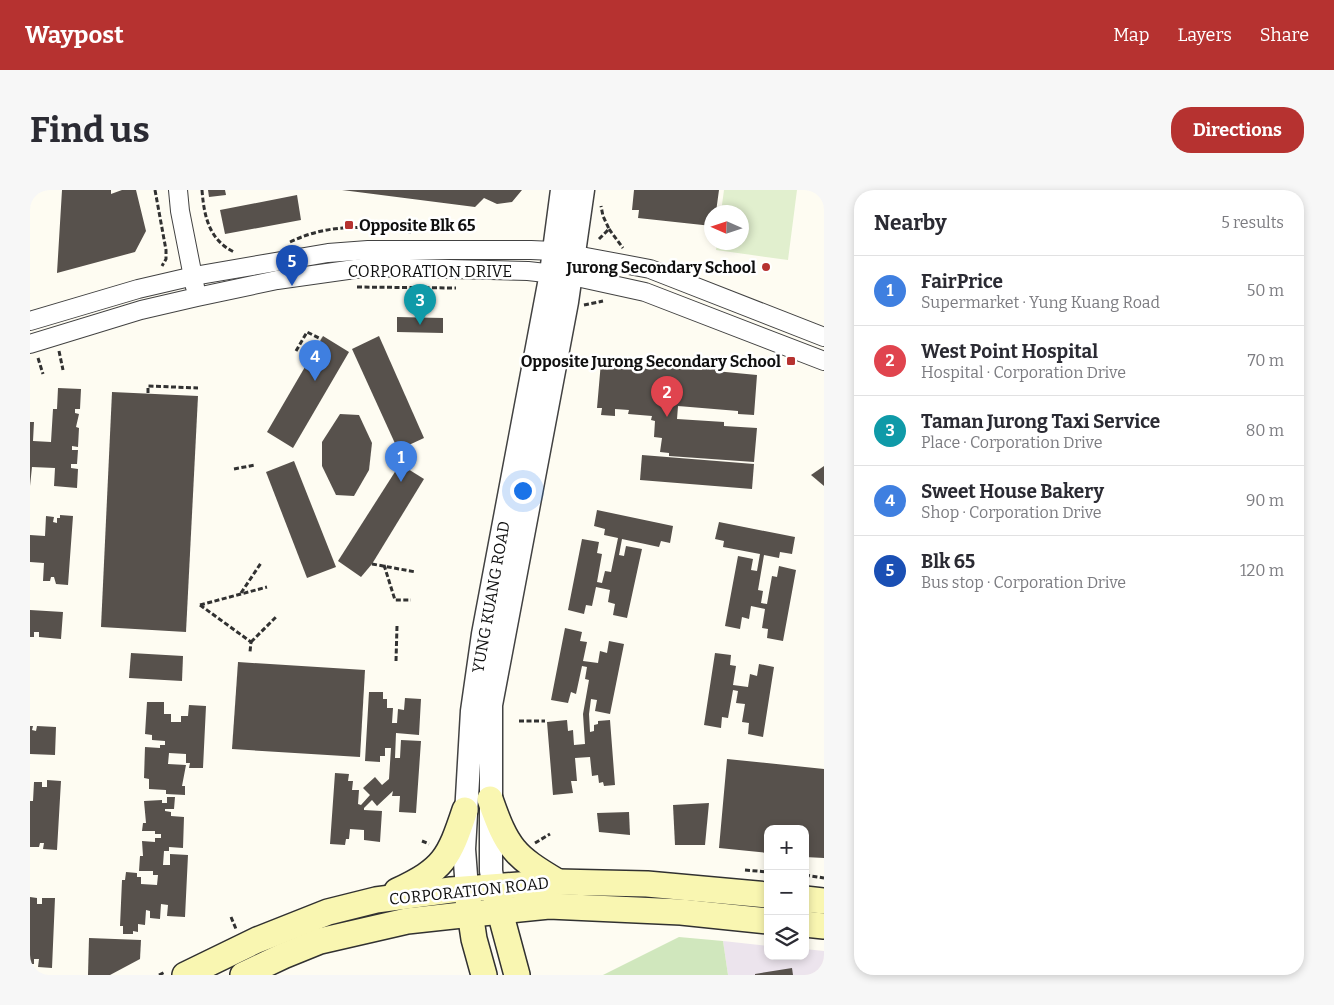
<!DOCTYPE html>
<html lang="en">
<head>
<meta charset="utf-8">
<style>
	body { margin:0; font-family:Bitter,serif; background:#f7f7f7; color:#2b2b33 }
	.controls { position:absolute; right:15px; bottom:15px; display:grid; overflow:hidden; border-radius:10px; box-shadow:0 2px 8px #0003 }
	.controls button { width:45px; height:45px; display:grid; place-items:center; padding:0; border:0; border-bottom:1px solid #e1e1e2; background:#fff; color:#2b2b33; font:25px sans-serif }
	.compass { position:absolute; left:674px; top:15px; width:45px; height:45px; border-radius:50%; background:#fff; box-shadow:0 2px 8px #0003; rotate:273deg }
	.you { position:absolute; left:492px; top:300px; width:18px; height:18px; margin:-12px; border:4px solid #fff; border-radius:50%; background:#1a73e8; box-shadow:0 0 0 8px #1a73e833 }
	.badge { display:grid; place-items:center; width:32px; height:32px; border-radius:50%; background:#b63230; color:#fff; font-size:16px; font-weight:700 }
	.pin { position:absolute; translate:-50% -41px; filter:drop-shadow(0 1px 2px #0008) }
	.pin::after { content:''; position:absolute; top:26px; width:18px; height:15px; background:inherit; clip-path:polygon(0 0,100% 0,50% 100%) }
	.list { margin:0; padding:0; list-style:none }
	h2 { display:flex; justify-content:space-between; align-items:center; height:65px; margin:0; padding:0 20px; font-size:21px }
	h2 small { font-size:16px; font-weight:400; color:#7c7c81 }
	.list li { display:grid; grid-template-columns:32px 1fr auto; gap:15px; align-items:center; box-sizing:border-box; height:70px; padding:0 20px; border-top:1px solid #e1e1e2 }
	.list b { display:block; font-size:19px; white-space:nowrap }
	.list p { margin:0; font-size:16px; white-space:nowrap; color:#7c7c81 }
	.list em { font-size:16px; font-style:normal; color:#7c7c81 }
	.icon { flex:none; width:28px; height:28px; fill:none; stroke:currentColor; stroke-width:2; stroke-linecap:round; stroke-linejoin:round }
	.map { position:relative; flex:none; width:794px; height:785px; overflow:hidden; border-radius:20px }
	header { display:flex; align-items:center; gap:30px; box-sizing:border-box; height:70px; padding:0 25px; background:#b63230; color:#fff }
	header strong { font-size:24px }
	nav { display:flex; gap:28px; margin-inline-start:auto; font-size:18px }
	.intro { display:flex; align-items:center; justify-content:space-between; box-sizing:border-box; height:120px; padding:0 30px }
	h1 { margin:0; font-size:35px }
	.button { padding:12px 22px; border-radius:20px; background:#b63230; color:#fff; font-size:18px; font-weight:700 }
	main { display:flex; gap:30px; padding:0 30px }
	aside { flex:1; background:#fff; border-radius:20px; box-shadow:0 2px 8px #0003 }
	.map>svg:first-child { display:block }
</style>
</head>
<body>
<header>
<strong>Waypost</strong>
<nav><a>Map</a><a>Layers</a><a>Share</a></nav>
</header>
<div class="intro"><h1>Find us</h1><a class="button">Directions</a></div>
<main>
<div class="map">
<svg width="794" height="785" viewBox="0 0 794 785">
	<rect width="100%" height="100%" fill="#fefcf2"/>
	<polygon fill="#ece4ed" points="693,751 738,756 738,766 775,766 775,759 794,761 794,785 698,785"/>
	<polygon fill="#d0e7bd" points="649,747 693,751 698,785 573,785"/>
	<polygon fill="#e1efce" points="694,0 767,0 758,70 686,60 687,53 712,52 712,22 691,22"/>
	<g fill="#57514c">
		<polygon points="32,0 81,0 81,4 92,0 106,0 116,41 105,62 27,83"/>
		<polygon points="178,0 195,0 196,5 179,7"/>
		<polygon points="312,0 492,0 482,12 467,14 454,8 445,17"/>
		<polygon points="604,0 689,0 686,22 682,22 682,36 608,28 609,20 602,20"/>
		<polygon points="267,5 271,30 195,44 190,20"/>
		<polygon points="367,127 413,128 413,143 367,142"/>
		<polygon points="293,146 319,162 263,258 237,242"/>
		<polygon points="349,146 394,248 368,260 322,159"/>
		<polygon points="633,170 646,171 646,178 672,180 672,173 686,174 685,181 727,185 724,225 708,224 708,221 648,216 647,229 694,232 694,236 727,238 724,272 639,266 639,263 630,262 632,248 624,247 625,231 621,230 622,226 598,224 599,220 585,219 585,226 571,225 572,218 567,218 571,172 633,177"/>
		<polygon points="28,198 51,199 50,219 45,219 45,223 49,224 46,237 49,238 48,257 42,256 42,260 48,260 47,274 41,274 41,278 48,279 47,298 24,296 25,278 2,277 0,296 0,232 4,232 3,251 21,252 23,219 27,219"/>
		<polygon points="82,202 168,206 156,442 71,437"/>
		<polygon points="310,224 329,225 342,253 339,280 324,306 306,305 292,276 292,252"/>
		<polygon points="612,265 724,274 722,299 610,290"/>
		<polygon points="264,271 306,377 277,388 236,282"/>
		<polygon points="370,274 394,289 342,374 331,387 308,371"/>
		<polygon points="794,276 794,296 781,285"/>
		<polygon points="567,320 643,336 640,353 631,351 629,357 592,349 589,365 594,366 596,356 612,359 597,428 583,425 585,414 578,412 580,400 566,397 562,416 556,415 554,424 538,420 552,349 569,352 567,363 572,364 567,392 572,393 575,381 581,382 588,348 574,345 575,339 564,336"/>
		<polygon points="30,325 43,326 38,395 26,394 24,387 21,387 20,391 13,391 14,373 0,372 0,345 15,346 16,326 24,327 23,332 27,333 27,328 30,328"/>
		<polygon points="689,332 765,347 762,364 750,362 749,368 734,365 728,400 733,401 731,413 737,414 742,386 747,387 749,376 766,380 753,451 737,448 738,439 732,438 735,419 721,416 719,429 712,427 710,439 695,436 708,366 723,369 721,380 727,381 730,364 693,357 694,351 685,349"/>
		<polygon points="0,420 33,422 31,449 9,447 9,442 4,442 4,447 0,447"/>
		<polygon points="535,438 552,442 550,451 557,452 553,471 568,473 570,461 577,463 579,451 594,454 580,524 565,521 567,510 561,509 559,524 560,542 564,541 564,535 568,534 568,531 580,530 585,595 574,596 573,592 569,593 568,585 562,586 560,567 545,568 547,591 541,591 543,603 523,605 517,532 537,530 538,541 543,540 544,555 555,554 553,524 559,490 555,489 557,477 552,476 546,504 541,502 538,513 521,510"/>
		<polygon points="101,463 153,466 152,491 99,488"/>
		<polygon points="685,463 701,465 700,475 706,476 703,495 718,497 720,484 727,486 729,474 744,477 733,547 718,544 719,533 712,532 715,514 706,513 708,501 703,500 698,528 692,527 691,538 674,535"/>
		<polygon points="208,472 335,480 330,567 202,559"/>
		<polygon points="339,502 353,502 353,509 357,509 357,518 363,518 362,533 367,533 368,519 374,520 375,508 391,509 389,545 366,543 365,568 370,568 371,550 391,551 386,623 369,622 370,606 362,606 363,601 347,616 342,610 334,618 334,620 352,621 350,652 334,650 334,640 320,639 319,649 316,649 315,655 300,654 305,583 319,584 318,591 323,591 322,600 329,600 328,614 331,615 340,605 333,598 345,587 352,595 359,589 361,558 355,558 355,566 350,566 350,572 335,571"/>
		<polygon points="117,512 134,512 134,524 141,524 141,532 151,532 151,526 158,526 159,515 176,516 173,578 159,578 160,573 156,573 156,564 139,563 138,574 156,575 152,596 155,596 155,605 136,604 136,600 119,599 119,589 114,588 115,557 130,558 130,555 135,555 135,551 122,550 122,545 115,544"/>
		<polygon points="0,536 3,536 2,540 6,541 7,536 26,537 25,565 0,564"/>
		<polygon points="697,569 794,579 794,668 775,667 775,639 738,639 738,663 689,658"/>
		<polygon points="17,590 31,591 27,660 13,659 14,653 10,653 9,657 0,657 0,611 3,611 4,592 12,592 12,597 17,597"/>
		<polygon points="137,607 145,607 144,619 135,619 135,621 141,622 141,626 154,627 153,658 139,657 139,661 134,661 133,675 140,675 140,664 158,665 155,727 137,726 138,715 131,714 130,729 120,728 120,721 116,720 115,735 108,734 108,742 103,741 103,744 93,744 93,736 90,736 92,690 95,690 96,682 107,683 107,687 111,687 111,694 127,695 128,685 123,685 123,681 109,681 110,666 113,666 112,651 125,652 125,648 131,648 131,644 125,644 125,641 112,641 113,633 116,633 114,611 132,610 132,613 137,613"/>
		<polygon points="679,613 675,655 645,655 643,615"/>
		<polygon points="599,622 600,645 569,642 567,623"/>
		<polygon points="0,707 7,708 7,714 12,714 12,708 25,708 22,778 8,777 9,769 4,769 4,774 0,774"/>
		<polygon points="59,748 111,750 110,769 80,785 58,785"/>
		<polygon points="762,778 763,785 725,785 725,784"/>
	</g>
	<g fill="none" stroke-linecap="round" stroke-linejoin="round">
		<g stroke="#424242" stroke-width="20">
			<g id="minor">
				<polyline points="148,0 150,21 165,97"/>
				<polyline points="0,131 108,99 164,86 298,63 338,60 501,60 524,61 620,79 794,147"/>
				<polyline points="0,154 111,120 167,107 247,90 339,77 498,81 542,86 615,102 794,171"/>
			</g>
		</g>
		<g stroke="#424242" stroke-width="25">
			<g id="tertiary">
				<polyline points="464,697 461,681 461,515 537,112 553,0"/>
				<polyline points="437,699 434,659 442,521 453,444 521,83 532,0"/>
			</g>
		</g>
		<g stroke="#313131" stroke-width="28">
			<g id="secondary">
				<path d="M460,609C477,658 484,666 528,692"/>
				<path d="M367,701C414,679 419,668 435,620"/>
				<polyline points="466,707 487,785"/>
				<polyline points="438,709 444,749 454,785"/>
				<polyline points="775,709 794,711"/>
				<polyline points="775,734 794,736"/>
				<polyline points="155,785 227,750 298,722 346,710 421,700 528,692 617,694 738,705"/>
				<polyline points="213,785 253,766 290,751 377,731 423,726 519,716 651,722 738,731"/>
			</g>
		</g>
		<g stroke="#313131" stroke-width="3" stroke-dasharray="5 2.5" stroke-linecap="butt">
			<polyline points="125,0 136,60 136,69 132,76"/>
			<path d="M172,0C174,26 179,50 204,62"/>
			<polyline points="579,39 593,58"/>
			<polyline points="569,49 579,39 573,26 571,16"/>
			<path d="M260,52C302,32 337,37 381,42"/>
			<polyline points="327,97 426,98"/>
			<polyline points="554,115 573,111"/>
			<polyline points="29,161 33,180"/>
			<polyline points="266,161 277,142 291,149"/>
			<polyline points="8,168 13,184"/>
			<polyline points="118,203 118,196 168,198"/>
			<polyline points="204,279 225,275"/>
			<polyline points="342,374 386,382"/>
			<polyline points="354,375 365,410 381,410"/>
			<polyline points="211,403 231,373"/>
			<polyline points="170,415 221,452 220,462"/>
			<polyline points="170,415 237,397"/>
			<polyline points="221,452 247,426"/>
			<polyline points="366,471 367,436"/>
			<polyline points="489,531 515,531"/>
			<polyline points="392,651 399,654"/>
			<polyline points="505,653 520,644"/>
			<polyline points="715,680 738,682"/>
			<polyline points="775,685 794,688"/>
			<polyline points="201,727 206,739"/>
			<polyline points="129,785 135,782"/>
		</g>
		<use href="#minor" stroke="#fff" stroke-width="18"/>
		<use href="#tertiary" stroke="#fff" stroke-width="22"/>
		<use href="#secondary" stroke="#f9f6b1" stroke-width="25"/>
	</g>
	<g fill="#b63230" stroke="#fff" stroke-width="2">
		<rect x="314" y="30" width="10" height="10" rx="2.5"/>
		<circle cx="736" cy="77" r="5"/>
		<rect x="756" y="166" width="10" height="10" rx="2.5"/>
	</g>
	<g text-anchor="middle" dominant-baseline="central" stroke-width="5" stroke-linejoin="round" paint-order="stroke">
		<g font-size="16" font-weight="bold" fill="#0f0f0f" stroke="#fff" text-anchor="end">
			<text x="329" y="35" text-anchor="start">Opposite Blk 65</text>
			<text x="726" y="77">Jurong Secondary School</text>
			<text x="751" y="171">Opposite Jurong Secondary School</text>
		</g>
		<g font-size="16" fill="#0f0f0f" stroke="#fff">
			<text x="400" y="81">CORPORATION DRIVE</text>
			<text transform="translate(461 407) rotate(-80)">YUNG KUANG ROAD</text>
			<text transform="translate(439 701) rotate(-6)">CORPORATION ROAD</text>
		</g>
	</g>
</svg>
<div class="controls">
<button>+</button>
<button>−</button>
<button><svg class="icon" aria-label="layers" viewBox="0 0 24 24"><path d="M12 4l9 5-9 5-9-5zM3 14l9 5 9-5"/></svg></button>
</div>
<svg class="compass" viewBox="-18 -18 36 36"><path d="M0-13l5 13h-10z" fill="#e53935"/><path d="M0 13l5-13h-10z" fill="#7c7c81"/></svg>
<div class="you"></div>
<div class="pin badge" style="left:371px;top:292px;background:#3f7fe0">1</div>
<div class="pin badge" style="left:637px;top:227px;background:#e0444e">2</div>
<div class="pin badge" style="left:390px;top:135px;background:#0f9aa8">3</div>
<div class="pin badge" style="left:285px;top:191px;background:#3f7fe0">4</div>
<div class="pin badge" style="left:262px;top:96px;background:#1a4fb4">5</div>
</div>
<aside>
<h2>Nearby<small>5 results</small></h2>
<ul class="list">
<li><span class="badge" style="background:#3f7fe0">1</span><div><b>FairPrice</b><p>Supermarket · Yung Kuang Road</p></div><em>50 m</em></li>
<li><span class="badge" style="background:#e0444e">2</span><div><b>West Point Hospital</b><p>Hospital · Corporation Drive</p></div><em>70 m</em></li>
<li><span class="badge" style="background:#0f9aa8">3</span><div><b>Taman Jurong Taxi Service</b><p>Place · Corporation Drive</p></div><em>80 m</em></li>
<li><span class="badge" style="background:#3f7fe0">4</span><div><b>Sweet House Bakery</b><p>Shop · Corporation Drive</p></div><em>90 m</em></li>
<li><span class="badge" style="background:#1a4fb4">5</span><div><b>Blk 65</b><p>Bus stop · Corporation Drive</p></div><em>120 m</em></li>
</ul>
</aside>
</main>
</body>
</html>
